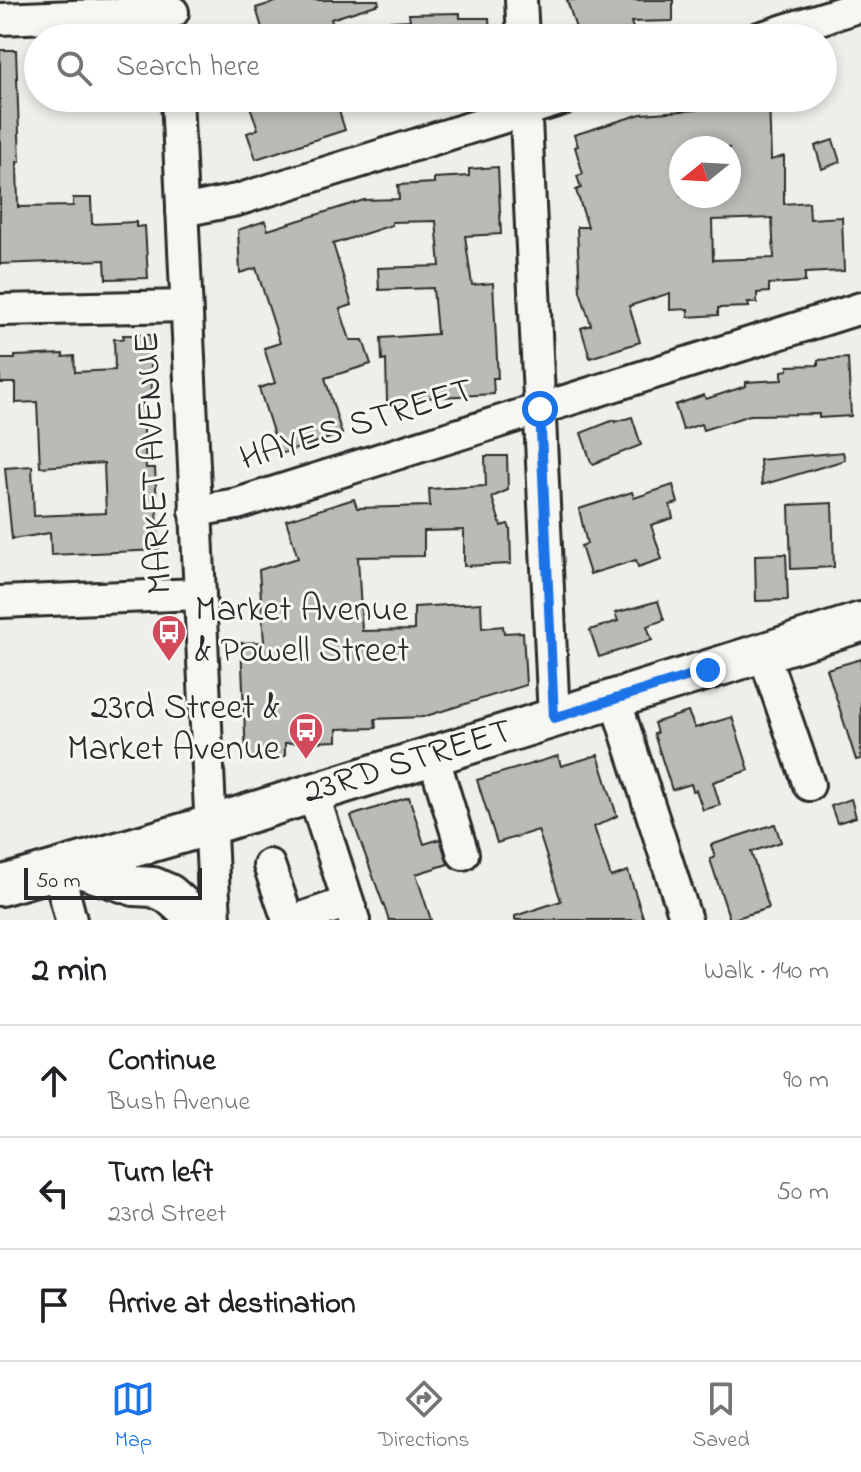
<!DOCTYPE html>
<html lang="en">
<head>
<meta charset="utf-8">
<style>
	body { margin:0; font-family:"Indie Flower",sans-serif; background:#f2f2f2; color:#202124 }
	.compass { position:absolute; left:669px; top:136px; width:72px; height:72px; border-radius:50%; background:#fff; box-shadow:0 4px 12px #0003; rotate:252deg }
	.scale { position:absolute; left:24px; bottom:20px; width:178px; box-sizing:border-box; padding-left:8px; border:4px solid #2b2b2b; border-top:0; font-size:22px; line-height:28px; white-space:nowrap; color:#2b2b2b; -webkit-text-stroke:6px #f6f6f2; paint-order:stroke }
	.stop { position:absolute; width:24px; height:24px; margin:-18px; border:6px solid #1a73e8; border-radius:50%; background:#fff }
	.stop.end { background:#1a73e8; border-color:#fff; box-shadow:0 2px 8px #0008 }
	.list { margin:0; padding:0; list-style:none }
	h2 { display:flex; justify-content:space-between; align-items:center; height:104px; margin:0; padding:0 32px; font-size:34px }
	h2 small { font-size:26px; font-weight:400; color:#757577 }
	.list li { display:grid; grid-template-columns:52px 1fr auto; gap:24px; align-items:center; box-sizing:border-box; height:112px; padding:0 32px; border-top:2px solid #e0e0e0 }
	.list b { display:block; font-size:30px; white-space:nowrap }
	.list p { margin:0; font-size:26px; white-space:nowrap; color:#757577 }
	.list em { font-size:26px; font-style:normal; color:#757577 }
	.icon { flex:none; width:44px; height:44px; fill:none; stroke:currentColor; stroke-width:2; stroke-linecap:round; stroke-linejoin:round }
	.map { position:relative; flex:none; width:861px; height:920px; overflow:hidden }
	.search { position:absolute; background:#fff; box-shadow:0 4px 12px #0003; left:24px; right:24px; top:24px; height:88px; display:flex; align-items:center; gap:20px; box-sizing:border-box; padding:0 28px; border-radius:44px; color:#757577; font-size:30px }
	.sheet { height:440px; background:#fff }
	nav { display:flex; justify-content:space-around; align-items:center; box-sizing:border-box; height:112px; border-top:2px solid #e0e0e0; background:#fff; font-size:22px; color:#757577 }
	nav a { display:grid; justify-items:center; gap:4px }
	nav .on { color:#1a73e8 }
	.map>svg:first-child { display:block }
</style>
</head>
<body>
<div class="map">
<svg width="861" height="920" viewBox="0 0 861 920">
	<rect width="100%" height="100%" fill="#eeeeea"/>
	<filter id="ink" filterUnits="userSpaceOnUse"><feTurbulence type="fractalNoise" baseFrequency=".0125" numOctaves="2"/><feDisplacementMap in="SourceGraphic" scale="16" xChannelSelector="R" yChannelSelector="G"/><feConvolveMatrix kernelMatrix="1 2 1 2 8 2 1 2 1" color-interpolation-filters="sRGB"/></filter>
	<g filter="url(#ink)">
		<g fill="#babab7" stroke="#2b2b2b" stroke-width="2" fill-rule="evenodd">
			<polygon points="281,0 378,0 379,4 331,19 337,38 265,38 256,8"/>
			<polygon points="567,0 673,0 673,21 631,22 636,38 579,38"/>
			<polygon points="460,13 460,18 489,18 490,38 356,38 355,23 410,20 409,14"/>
			<polygon points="0,50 16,50 20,162 17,162 18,207 73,206 73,198 91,198 92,224 136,222 136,227 145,226 148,278 106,279 105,260 0,264"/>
			<polygon points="247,98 335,98 345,130 256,159 247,133 258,129"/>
			<path d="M708,98H769L771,160L784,156V204L809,202L810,219L842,217L844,271L805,273V282L769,284V292L757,293V303H748L749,307L718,308V315L688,317V309L670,310V293L629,306L640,342L590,358L581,328L591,325L580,291L577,227H588L576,190L581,188L577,176L583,174L575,147L578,146L574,135L641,114L696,110V103L708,102ZM681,148H729V196H681ZM772,218L774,258L713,260L712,220Z"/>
			<polygon points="833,140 840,162 822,169 815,146"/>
			<polygon points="498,167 501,234 465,236 472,285 493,283 498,378 493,378 494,394 423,398 409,400 409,406 391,407 391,401 387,401 386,360 382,361 381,338 437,334 433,288 379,290 378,268 440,266 436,221 392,222 392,225 333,244 352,305 340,309 350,340 363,340 371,364 325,378 342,434 280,454 259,388 275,383 264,348 280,343 256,268 240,273 238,230 265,221 268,230 364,200 399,199 398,185 434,183 434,178 469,176 469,169"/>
			<polygon points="123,335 150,335 152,395 142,395 146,468 155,468 159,550 51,555 50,533 12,539 5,468 32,466 34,516 106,513 104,463 40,467 37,402 16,403 16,383 0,383 0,359 15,359 15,356 63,354 63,357 74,356 75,372 115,370 114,339 124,339"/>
			<polygon points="848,358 851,416 819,418 819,414 750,415 703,430 701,424 683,430 675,405 704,395 706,399 746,386 746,382 782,380 782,371 788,370 788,366 818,365 818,360"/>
			<polygon points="632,417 641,445 593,464 591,462 581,433 614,420 615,422"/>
			<polygon points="843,452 845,460 762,485 760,460"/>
			<polygon points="485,456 507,456 508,490 492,497 501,526 508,524 510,529 511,564 464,566 464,530 424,531 424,556 358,557 362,631 414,630 414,607 481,603 482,628 503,626 504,633 523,632 526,685 423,717 375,719 376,728 337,729 337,741 285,743 285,756 246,757 241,643 264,642 259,570 298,558 286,520 354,499 357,508 430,506 429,489 486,486"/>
			<polygon points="673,485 678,503 670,505 673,518 651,525 662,559 638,567 636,560 590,574 581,546 587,544 579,509 632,492 634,498"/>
			<polygon points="832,503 834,567 791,569 789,505"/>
			<polygon points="786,554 788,600 756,601 755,555"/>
			<polygon points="658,601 664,620 647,626 652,640 599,657 590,630 618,621 615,613"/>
			<polygon points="861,659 861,759 856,760 827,669"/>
			<polygon points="688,712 695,728 732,717 749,770 713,782 720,805 703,810 696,790 693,791 691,784 672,790 654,734 657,733 654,723"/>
			<polygon points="598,755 617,816 594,827 611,877 628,871 644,920 515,920 515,916 561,901 538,830 497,843 477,780 558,756 561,766"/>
			<polygon points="409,797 424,844 440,839 448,864 416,874 431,920 389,920 351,816"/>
			<polygon points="851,799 856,817 837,823 831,806"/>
			<polygon points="775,824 781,842 751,852 769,908 730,920 710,859 715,857 711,845"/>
		</g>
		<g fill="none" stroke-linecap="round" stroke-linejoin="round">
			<g stroke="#2b2b2b" stroke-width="36">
				<g id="minor">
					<polyline points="521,0 523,38"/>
					<polyline points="0,19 173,12"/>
					<polyline points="759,38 861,6"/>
					<polyline points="177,98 215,920"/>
					<polyline points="525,98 554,718"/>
					<polyline points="182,211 237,200 566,98"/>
					<polyline points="0,310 186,306"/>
					<polyline points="195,511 237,504 861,308"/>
					<polyline points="0,602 199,594"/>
					<polyline points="763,652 809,785"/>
					<polyline points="615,699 686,920"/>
					<polyline points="433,755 463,854"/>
					<polyline points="313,793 354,920"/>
					<polyline points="269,865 288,920"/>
					<polyline points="58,870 71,920"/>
					<polyline points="296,920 348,902"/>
				</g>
			</g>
			<g stroke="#2b2b2b" stroke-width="44">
				<g id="major">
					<polyline points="74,866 134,886 153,887 169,894 198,920"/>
					<polyline points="0,886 211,825 861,622"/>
				</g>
			</g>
			<use href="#minor" stroke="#f6f6f2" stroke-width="30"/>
			<use href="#major" stroke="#f6f6f2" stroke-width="38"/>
		</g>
	</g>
	<g fill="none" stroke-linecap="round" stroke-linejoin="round" filter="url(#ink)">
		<polyline stroke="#1a73e8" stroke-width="10" points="540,409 554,718 708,670"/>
	</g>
	<defs>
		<g id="bus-pin" transform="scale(1.8)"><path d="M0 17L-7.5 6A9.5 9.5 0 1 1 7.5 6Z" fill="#d1495b" stroke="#f6f6f2"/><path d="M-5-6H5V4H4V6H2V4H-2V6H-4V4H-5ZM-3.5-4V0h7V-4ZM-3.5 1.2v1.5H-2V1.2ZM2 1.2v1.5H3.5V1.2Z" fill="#fff"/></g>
	</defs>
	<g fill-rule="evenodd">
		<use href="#bus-pin" x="169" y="632"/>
		<use href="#bus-pin" x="306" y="730"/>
	</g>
	<g text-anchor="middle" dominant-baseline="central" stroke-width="6" stroke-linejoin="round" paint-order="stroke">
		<g font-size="36" fill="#2b2b2b" stroke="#f6f6f2">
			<text transform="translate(357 426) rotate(-17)">HAYES STREET</text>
			<text transform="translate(155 463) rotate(-93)">MARKET AVENUE</text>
			<text transform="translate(408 763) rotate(-17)">23RD STREET</text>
		</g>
		<g font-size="36" fill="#2b2b2b" stroke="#f6f6f2" text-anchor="start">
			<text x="195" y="611">Market Avenue<tspan x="195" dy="41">&amp; Powell Street</tspan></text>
			<text x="280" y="709" text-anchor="end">23rd Street &amp;<tspan x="280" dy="41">Market Avenue</tspan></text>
		</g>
	</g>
</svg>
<svg class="compass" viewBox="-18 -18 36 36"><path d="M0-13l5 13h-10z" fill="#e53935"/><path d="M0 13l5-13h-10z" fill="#757577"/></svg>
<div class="scale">50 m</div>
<div class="stop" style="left:540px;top:409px"></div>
<div class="stop end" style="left:708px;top:670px"></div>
<div class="search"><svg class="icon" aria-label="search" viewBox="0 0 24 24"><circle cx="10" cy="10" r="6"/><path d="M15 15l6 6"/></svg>Search here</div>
</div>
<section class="sheet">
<h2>2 min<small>Walk · 140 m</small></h2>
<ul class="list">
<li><svg class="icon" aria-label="ahead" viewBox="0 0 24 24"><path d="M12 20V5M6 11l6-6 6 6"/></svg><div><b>Continue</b><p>Bush Avenue</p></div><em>90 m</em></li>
<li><svg class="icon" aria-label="left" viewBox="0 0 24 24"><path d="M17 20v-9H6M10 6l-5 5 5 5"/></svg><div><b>Turn left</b><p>23rd Street</p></div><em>50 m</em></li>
<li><svg class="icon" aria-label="arrive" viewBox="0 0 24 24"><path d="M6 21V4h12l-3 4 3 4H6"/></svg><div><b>Arrive at destination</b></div></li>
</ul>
</section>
<nav>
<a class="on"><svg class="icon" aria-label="map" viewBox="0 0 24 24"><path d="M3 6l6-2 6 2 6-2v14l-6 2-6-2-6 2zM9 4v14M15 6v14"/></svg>Map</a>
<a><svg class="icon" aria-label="directions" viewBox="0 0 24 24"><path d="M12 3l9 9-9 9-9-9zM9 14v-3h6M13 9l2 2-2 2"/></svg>Directions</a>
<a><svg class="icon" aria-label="saved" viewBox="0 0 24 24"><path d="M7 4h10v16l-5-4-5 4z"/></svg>Saved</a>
</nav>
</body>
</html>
